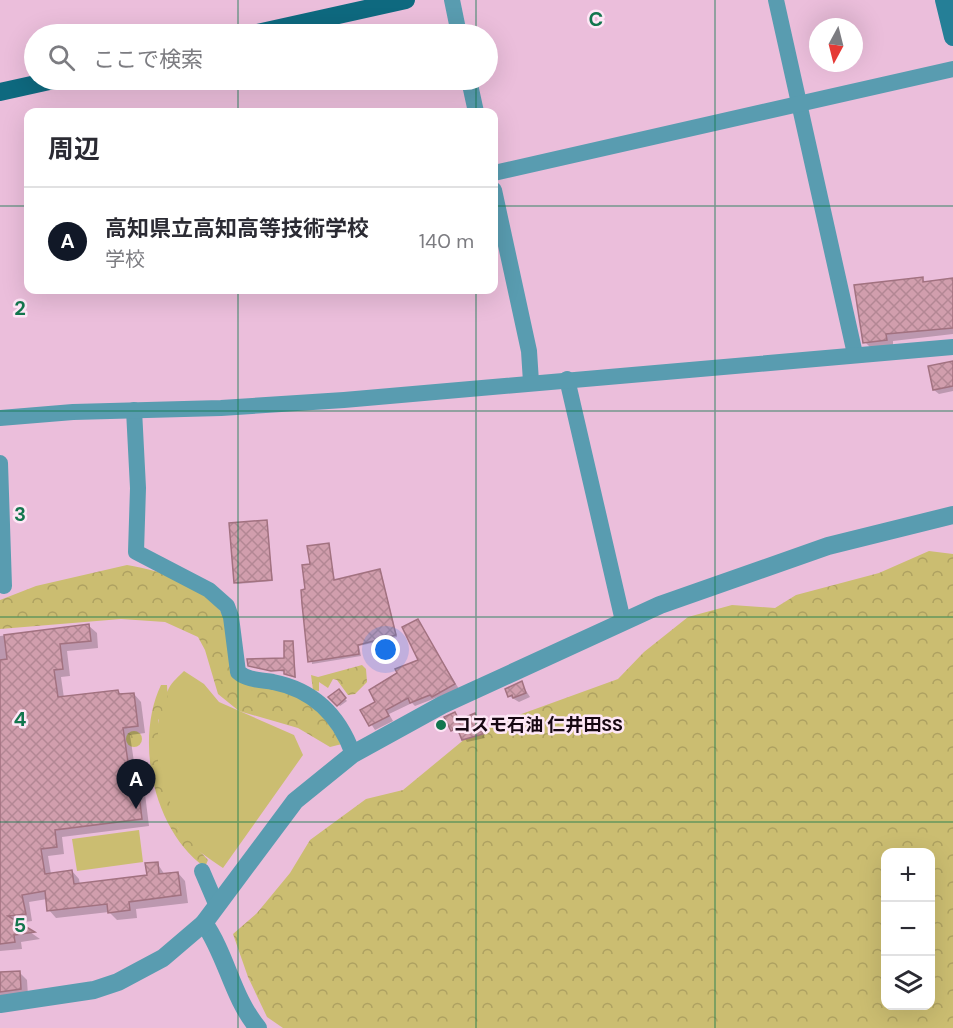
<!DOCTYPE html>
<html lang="ja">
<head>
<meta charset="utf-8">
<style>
	body { margin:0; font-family:"DM Sans","Noto Sans JP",sans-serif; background:#f2f2f3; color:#2b2b33 }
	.controls { position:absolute; right:18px; bottom:18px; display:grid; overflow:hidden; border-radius:12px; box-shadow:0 6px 24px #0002 }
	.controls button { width:54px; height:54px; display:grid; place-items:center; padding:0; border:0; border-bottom:2px solid #e1e1e2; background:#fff; color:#2b2b33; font:30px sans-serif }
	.compass { position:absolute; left:809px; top:18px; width:54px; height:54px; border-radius:50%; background:#fff; box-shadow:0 6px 24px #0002; rotate:187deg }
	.you { position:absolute; left:386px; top:650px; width:21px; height:21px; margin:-15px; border:4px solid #fff; border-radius:50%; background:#1a73e8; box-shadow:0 0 0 9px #1a73e833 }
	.badge { display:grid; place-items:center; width:39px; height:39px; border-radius:50%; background:#111827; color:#fff; font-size:20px; font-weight:700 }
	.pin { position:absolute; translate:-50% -50px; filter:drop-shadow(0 2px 3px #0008) }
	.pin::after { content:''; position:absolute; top:32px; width:21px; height:18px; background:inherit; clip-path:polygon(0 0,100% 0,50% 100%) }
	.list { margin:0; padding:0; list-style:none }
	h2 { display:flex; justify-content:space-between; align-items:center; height:78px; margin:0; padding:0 24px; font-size:26px }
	h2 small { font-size:20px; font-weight:400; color:#7c7c81 }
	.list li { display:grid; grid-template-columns:39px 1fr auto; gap:18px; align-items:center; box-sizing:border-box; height:108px; padding:0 24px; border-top:2px solid #e1e1e2 }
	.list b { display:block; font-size:22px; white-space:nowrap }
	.list p { margin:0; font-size:20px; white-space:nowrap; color:#7c7c81 }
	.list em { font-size:20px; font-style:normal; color:#7c7c81 }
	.icon { flex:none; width:33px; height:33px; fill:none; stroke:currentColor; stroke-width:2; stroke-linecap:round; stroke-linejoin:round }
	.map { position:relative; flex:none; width:953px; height:1028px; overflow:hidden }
	.search { position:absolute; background:#fff; box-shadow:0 6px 24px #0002; left:24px; top:24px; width:474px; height:66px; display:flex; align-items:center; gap:15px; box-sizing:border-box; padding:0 21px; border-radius:33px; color:#7c7c81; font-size:22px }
	.panel { position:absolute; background:#fff; box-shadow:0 6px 24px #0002; left:24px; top:108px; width:474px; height:186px; border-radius:12px }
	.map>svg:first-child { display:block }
</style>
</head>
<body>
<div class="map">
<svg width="953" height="1028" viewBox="0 0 953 1028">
	<defs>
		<pattern id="forest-crowns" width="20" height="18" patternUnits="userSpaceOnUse" patternTransform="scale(1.5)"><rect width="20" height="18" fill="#cbbd71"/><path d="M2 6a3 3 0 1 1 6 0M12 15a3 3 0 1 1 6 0" fill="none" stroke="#aea161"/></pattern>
		<pattern id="building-cross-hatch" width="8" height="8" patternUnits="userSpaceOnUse" patternTransform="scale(1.5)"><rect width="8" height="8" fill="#d19ead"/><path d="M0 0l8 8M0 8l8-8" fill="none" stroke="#b38794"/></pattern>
	</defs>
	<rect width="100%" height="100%" fill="#ebbedb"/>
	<g fill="#cbbd71">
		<path d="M184,671L204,684L219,702L294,735L303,755L223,868C208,858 194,849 183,835C156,801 147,728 169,688C172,682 179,676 184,671Z"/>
		<polygon points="139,830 143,862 77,871 72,839"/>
	</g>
	<g fill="url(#forest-crowns)" fill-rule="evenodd">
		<path d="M929,551L953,554V1028H283L267,1017L248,977L233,934L257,913L290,873L310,840L366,799L403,790L466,738L516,716L618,679L644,652L688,617L732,605L775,608L796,595L879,573ZM886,852H930V1006H886Z"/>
		<path d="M127,565C163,571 215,586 227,625C232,639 231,657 232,672L315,704L342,744L330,747L298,728L239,711L218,694L205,650L198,637L165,622L121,619L0,629V600L36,586Z"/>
		<polygon points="362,665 366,669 367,682 355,694 348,695 337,680 333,679 328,688 319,682 319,691 313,690 311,675 318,677"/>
		<path d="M161,685H167L168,702L162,706L163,715L158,720V764L178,828L208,860L205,867C154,832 134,741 161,685Z"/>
		<circle cx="134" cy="739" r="8"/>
	</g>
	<g fill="#0003">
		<polygon points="922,279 927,283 953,280 953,334 893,341 893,347 872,349 865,342"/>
		<polygon points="953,363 953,391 939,394 934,390"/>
		<polygon points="266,521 273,581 237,584 235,582"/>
		<polygon points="328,545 335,581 379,570 381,572 397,637 359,646 361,656 312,664 307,591 311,566"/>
		<polygon points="418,621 459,689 415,706 412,703 389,714 393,721 375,730 362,710 377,703 420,661"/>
		<polygon points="89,626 97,633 98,648 67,651 70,676 61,677 64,698 118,691 122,696 134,694 141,702 145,733 130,735 134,762 142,770 149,826 62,837 64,854 48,856 51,874 72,871 79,879 80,885 148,877 157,863 165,875 178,873 185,881 188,903 136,909 137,918 117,920 109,912 56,918 49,910 47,899 29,902 32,921 17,923 40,939 21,942 22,949 0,951 0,636"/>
		<polygon points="293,643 296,678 288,675 285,672 251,666 286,659"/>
		<polygon points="521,683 530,697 519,702 509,696"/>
		<polygon points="338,691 347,701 340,706 331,697"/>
		<polygon points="454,713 460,721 474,714 485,738 467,742 460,731 455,733 452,730"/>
		<polygon points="20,973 27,980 28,996 0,998 0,974"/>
	</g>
	<g fill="url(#building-cross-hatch)" stroke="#a27280" stroke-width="1.5">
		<polygon points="923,277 923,282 953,278 953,328 886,334 887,340 863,343 854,285"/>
		<polygon points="953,361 953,386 933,390 928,366"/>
		<polygon points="267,520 272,580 234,583 229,523"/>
		<polygon points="329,543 334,580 380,569 396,635 358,645 359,654 308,662 302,604 301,590 305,589 302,565 310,564 307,546"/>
		<polygon points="418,619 455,684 432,697 430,695 410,703 408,698 386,710 389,716 369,726 360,710 375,702 369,690 397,673 395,669 418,660 402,627"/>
		<polygon points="89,624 91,641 60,644 63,669 54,670 58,697 118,690 119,694 134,693 138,726 123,728 128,762 135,761 142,819 55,830 57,847 41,849 45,874 72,870 74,884 147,875 145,863 158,862 159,874 178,872 181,895 129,902 130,910 108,913 107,904 47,911 45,891 22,895 26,914 8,916 35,932 14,935 15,942 0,944 0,660 7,659 4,635"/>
		<polygon points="284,641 293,641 295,677 284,674 284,670 271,671 248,666 247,659 284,658"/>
		<polygon points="522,681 526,693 513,698 512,695 508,697 505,689"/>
		<polygon points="339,689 346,698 337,706 328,697"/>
		<polygon points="455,712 459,720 475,713 483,734 462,740 457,728 451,731 444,717"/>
		<polygon points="20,971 21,989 0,992 0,972"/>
	</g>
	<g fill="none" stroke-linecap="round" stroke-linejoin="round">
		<g stroke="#599cb0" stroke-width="16">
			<polyline points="452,0 459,34"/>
			<polyline points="776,0 855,354"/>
			<polyline points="469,80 476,112"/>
			<polyline points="494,173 953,69"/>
			<polyline points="494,190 529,351 531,382"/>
			<polyline points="567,379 623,621"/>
			<path d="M134,410L138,488L136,552L209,590L227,606L231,617L238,672C247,680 261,680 273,682C314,690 339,715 353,754"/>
			<polyline points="0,418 73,412 221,408 344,400 953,347"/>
			<polyline points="0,463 4,586"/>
			<polyline points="202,871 217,906"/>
		</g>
		<g stroke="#599cb0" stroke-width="18">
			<path d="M204,923C227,956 232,997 258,1028"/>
			<polyline points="0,1004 94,990 118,982 163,958 204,923 295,801 353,754 442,705 660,605 828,546 953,515"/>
		</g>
		<polyline stroke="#257f97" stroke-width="18" points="944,0 953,37"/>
		<g stroke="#0e697f" stroke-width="18">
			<polyline points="253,34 406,0"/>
			<polyline points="0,92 54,80"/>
		</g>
	</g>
	<path fill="none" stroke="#12764d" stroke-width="1.5" stroke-opacity="0.55" d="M238,0V34M476,0V34M715,0V1028M238,80V112M476,80V112M0,206H28M494,206H953M238,290V1028M476,290V1028M0,411H953M0,617H953M0,822H953"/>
	<circle fill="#12764d" stroke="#fee7f6" stroke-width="2" cx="441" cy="725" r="6"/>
	<g text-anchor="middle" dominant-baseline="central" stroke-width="5" stroke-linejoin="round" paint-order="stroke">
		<g font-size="18" font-weight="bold" fill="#170812" stroke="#fee7f6" text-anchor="start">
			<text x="453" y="725">コスモ石油 仁井田SS</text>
		</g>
	</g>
	<g font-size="20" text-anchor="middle" font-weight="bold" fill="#12764d" stroke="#fee7f6" stroke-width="5" stroke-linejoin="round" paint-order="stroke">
		<text x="596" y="26">C</text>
		<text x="20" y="315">2</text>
		<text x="20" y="521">3</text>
		<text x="20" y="726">4</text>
		<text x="20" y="932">5</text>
	</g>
</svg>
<div class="controls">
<button>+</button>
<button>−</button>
<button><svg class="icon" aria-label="layers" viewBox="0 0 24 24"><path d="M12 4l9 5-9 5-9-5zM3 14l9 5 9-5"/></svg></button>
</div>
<svg class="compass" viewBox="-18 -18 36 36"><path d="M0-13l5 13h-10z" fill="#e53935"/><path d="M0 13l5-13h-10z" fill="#7c7c81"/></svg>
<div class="you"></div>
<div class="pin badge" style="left:136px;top:809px">A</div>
<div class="search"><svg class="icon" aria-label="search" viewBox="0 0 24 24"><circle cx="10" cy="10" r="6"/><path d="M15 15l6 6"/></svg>ここで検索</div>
<section class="panel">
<h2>周辺<small></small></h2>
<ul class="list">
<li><span class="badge">A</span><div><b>高知県立高知高等技術学校</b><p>学校</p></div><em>140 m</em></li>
</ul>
</section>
</div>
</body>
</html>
